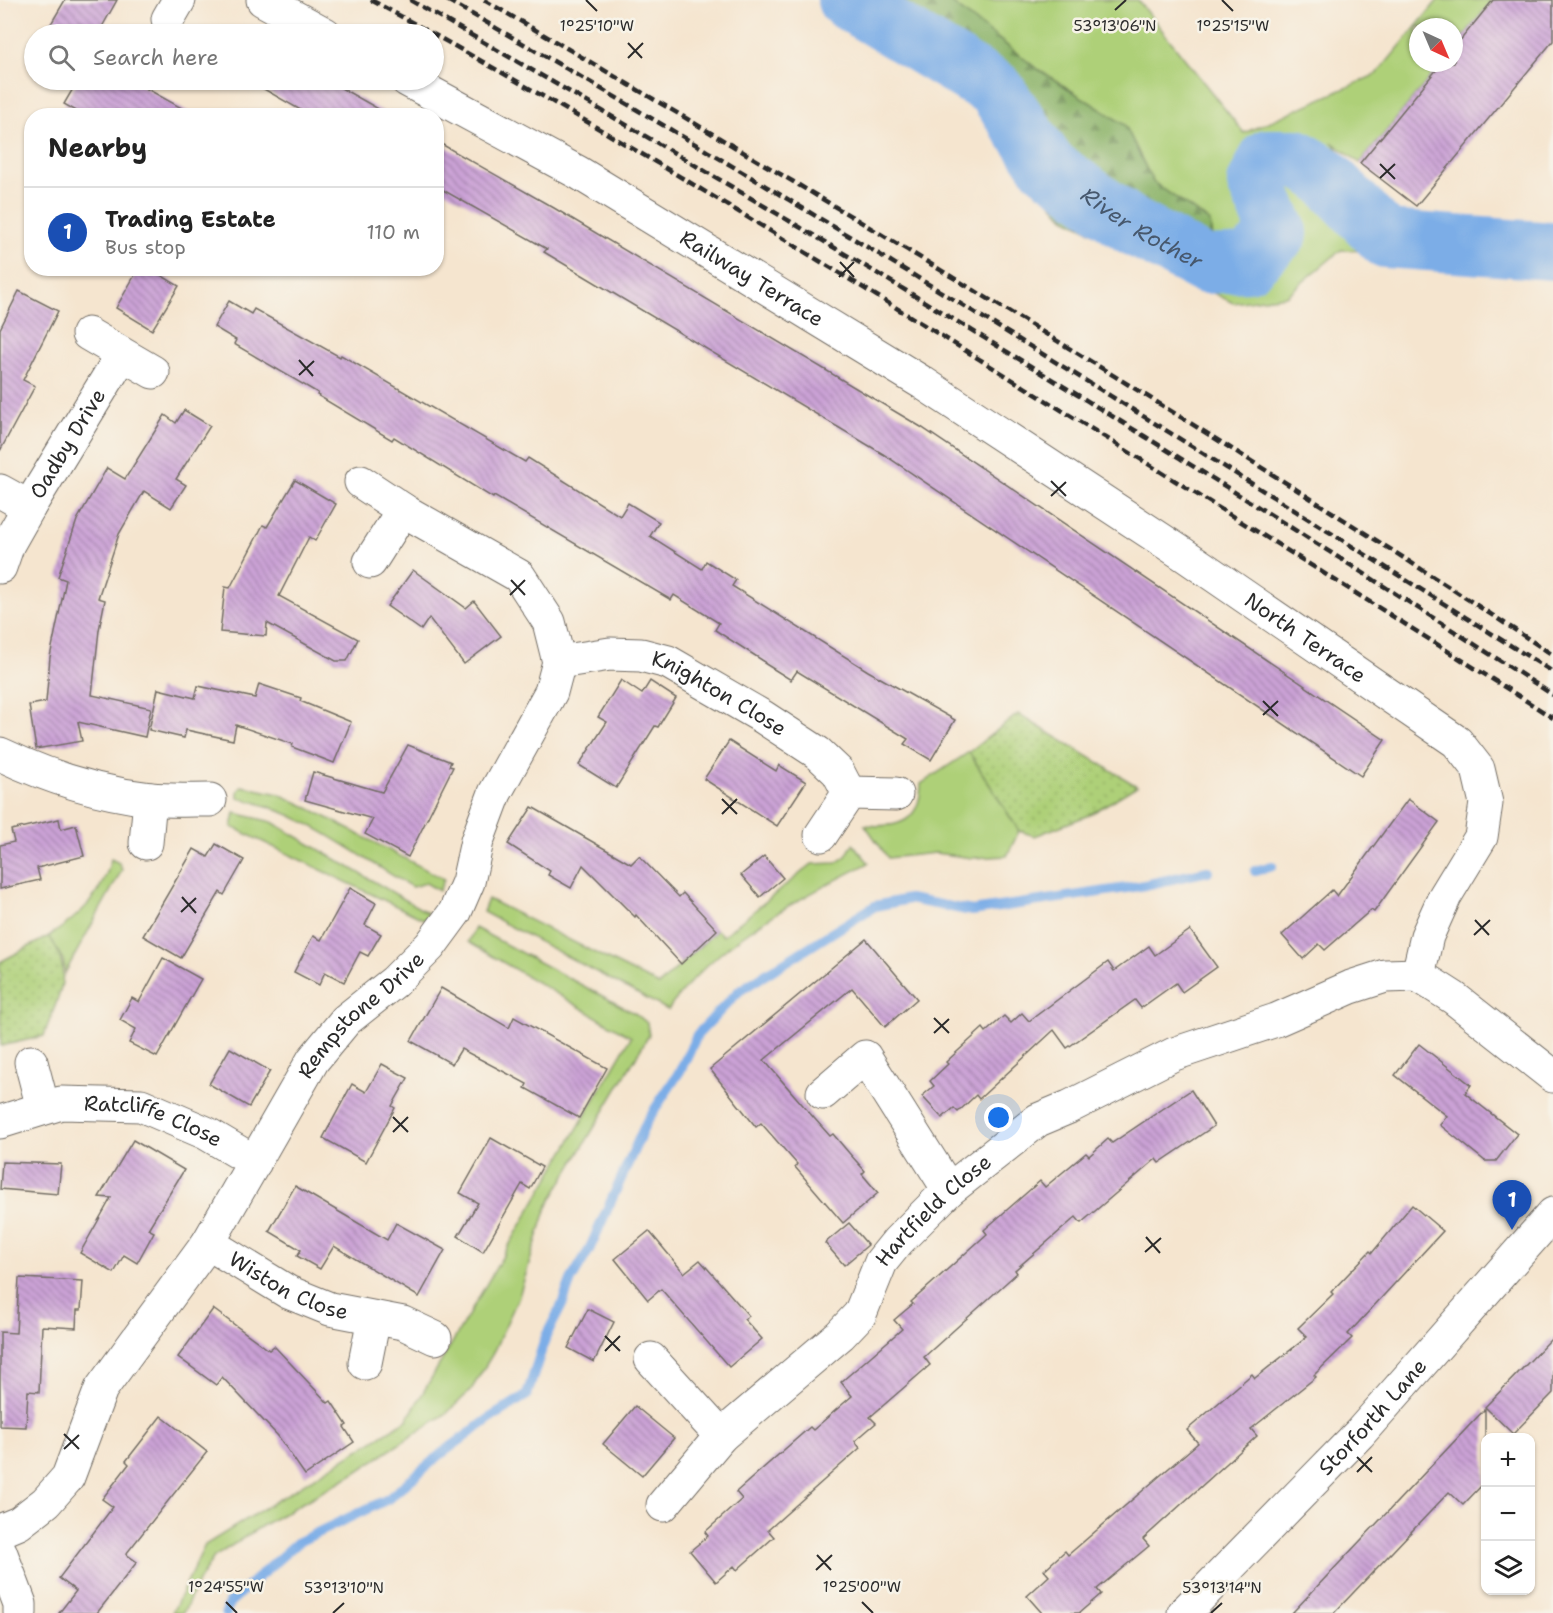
<!DOCTYPE html>
<html lang="en">
<head>
<meta charset="utf-8">
<style>
	body { margin:0; font-family:"Shantell Sans",sans-serif; background:#f6f6f6; color:#222 }
	.controls { position:absolute; right:18px; bottom:18px; display:grid; overflow:hidden; border-radius:12px; box-shadow:0 2px 4px #0004 }
	.controls button { width:54px; height:54px; display:grid; place-items:center; padding:0; border:0; border-bottom:2px solid #e0e0e0; background:#fff; color:#222; font:30px sans-serif }
	.compass { position:absolute; left:1409px; top:18px; width:54px; height:54px; border-radius:50%; background:#fff; box-shadow:0 2px 4px #0004; rotate:136deg }
	.you { position:absolute; left:999px; top:1118px; width:21px; height:21px; margin:-15px; border:4px solid #fff; border-radius:50%; background:#1a73e8; box-shadow:0 0 0 9px #1a73e833 }
	.badge { display:grid; place-items:center; width:39px; height:39px; border-radius:50%; background:#0b8043; color:#fff; font-size:20px; font-weight:700 }
	.pin { position:absolute; translate:-50% -50px; filter:drop-shadow(0 2px 3px #0008) }
	.pin::after { content:''; position:absolute; top:32px; width:21px; height:18px; background:inherit; clip-path:polygon(0 0,100% 0,50% 100%) }
	.list { margin:0; padding:0; list-style:none }
	h2 { display:flex; justify-content:space-between; align-items:center; height:78px; margin:0; padding:0 24px; font-size:26px }
	h2 small { font-size:20px; font-weight:400; color:#767676 }
	.list li { display:grid; grid-template-columns:39px 1fr auto; gap:18px; align-items:center; box-sizing:border-box; height:90px; padding:0 24px; border-top:2px solid #e0e0e0 }
	.list b { display:block; font-size:22px; white-space:nowrap }
	.list p { margin:0; font-size:20px; white-space:nowrap; color:#767676 }
	.list em { font-size:20px; font-style:normal; color:#767676 }
	.icon { flex:none; width:33px; height:33px; fill:none; stroke:currentColor; stroke-width:2; stroke-linecap:round; stroke-linejoin:round }
	.map { position:relative; flex:none; width:1553px; height:1613px; overflow:hidden }
	.search { position:absolute; background:#fff; box-shadow:0 2px 4px #0004; left:24px; top:24px; width:420px; height:66px; display:flex; align-items:center; gap:15px; box-sizing:border-box; padding:0 21px; border-radius:33px; color:#767676; font-size:22px }
	.panel { position:absolute; background:#fff; box-shadow:0 2px 4px #0004; left:24px; top:108px; width:420px; height:168px; border-radius:24px }
	.map>svg:first-child { display:block }
</style>
</head>
<body>
<div class="map">
<svg width="1553" height="1613" viewBox="0 0 1553 1613">
	<defs>
		<pattern id="forest-firs" width="22" height="20" patternUnits="userSpaceOnUse" patternTransform="scale(1.5)"><rect width="22" height="20" fill="#8ab268"/><path d="M5 1l3.5 6h-7zM16 11l3.5 6h-7z" fill="#719156"/></pattern>
		<pattern id="park-dots" width="8" height="8" patternUnits="userSpaceOnUse" patternTransform="scale(1.5)"><rect width="8" height="8" fill="#aed078"/><path d="M2 2h.1M6 6h.1" fill="none" stroke="#96b368" stroke-width="1.8" stroke-linecap="round"/></pattern>
		<pattern id="building-back-hatch" width="6" height="6" patternUnits="userSpaceOnUse" patternTransform="scale(1.5)"><rect width="6" height="6" fill="#cba2d6"/><path d="M-1 5l2 2M0 0l6 6M5-1l2 2" fill="none" stroke="#a584ae"/></pattern>
	</defs>
	<rect width="100%" height="100%" fill="#f7f3e8"/>
	<filter id="ink" filterUnits="userSpaceOnUse"><feTurbulence type="fractalNoise" baseFrequency=".0167" numOctaves="2"/><feDisplacementMap in="SourceGraphic" scale="12" xChannelSelector="R" yChannelSelector="G"/><feConvolveMatrix kernelMatrix="1 2 1 2 8 2 1 2 1" color-interpolation-filters="sRGB"/></filter>
	<filter id="wash" filterUnits="userSpaceOnUse"><feTurbulence type="fractalNoise" baseFrequency=".008" numOctaves="4" result="noise"/><feDisplacementMap in="SourceGraphic" scale="24" xChannelSelector="R" yChannelSelector="G"/><feGaussianBlur stdDeviation="1.35" result="paint"/><feColorMatrix in="noise" values="0 0 0 0 0 0 0 0 0 0 0 0 0 0 0 0 0 1.4 0 .05"/><feComposite in="paint" operator="in"/></filter>
	<g filter="url(#wash)">
		<rect width="100%" height="100%" fill="#f5e5cf"/>
		<g fill="#aed078" stroke="#6c7e52" stroke-width="1.5">
			<polygon points="948,0 1138,0 1244,133 1377,74 1438,0 1493,0 1454,48 1454,27 1418,27 1418,63 1442,63 1360,163 1332,142 1396,218 1365,251 1341,250 1286,296 1233,303 1174,273 1213,248 1210,222 1153,182 1125,125 1036,68"/>
			<path d="M969,752L1019,831L1007,856L972,858L935,853L888,858L865,825C898,828 920,823 921,784Z"/>
			<path d="M242,786L279,794L305,806L444,879L439,891L426,883L412,887C354,854 305,812 238,798V791Z"/>
			<polygon points="235,813 272,822 428,913 425,920 232,827"/>
			<path d="M853,844L869,863C795,901 716,941 668,1010L483,912L488,899L659,985L717,930L723,936L812,864L836,863L846,856Z"/>
			<path d="M111,859L119,863L122,870L65,973L63,960L49,936C79,917 103,895 111,859Z"/>
			<polygon points="475,928 636,1014 647,1023 649,1035 547,1207 519,1296 492,1355 471,1390 447,1413 355,1473 265,1524 214,1557 199,1580 183,1613 172,1613 205,1545 407,1420 631,1037 468,942"/>
		</g>
		<polygon fill="url(#forest-firs)" stroke="#5a6e4a" stroke-width="1.5" points="832,0 948,0 1036,68 1125,125 1153,182 1210,222 1213,248 1174,273 1064,218 1006,151 986,106 841,18"/>
		<g fill="url(#park-dots)" stroke="#6c7e52" stroke-width="1.5">
			<polygon points="1018,714 1137,786 1089,815 1035,836 1019,831 969,752"/>
			<path d="M49,936C76,974 57,996 44,1036L1,1046L0,962Z"/>
		</g>
		<g fill="none" stroke-linecap="round" stroke-linejoin="round">
			<g stroke="#7bade7" stroke-width="10">
				<polyline points="1255,871 1272,866"/>
				<polyline points="226,1613 229,1603 298,1542 388,1499 441,1454 493,1416 527,1395 546,1336 562,1305 571,1280 589,1250 647,1121 680,1071 697,1035 739,991 875,906 909,899 972,911 1140,886 1208,871"/>
			</g>
			<path stroke="#7bade7" stroke-width="58" id="s1" d="M846,0L995,89L1048,166L1132,226L1205,265L1248,263L1279,233L1256,183L1268,158H1296L1323,174L1386,239L1553,251"/>
		</g>
		<g id="blocks">
			<g fill="url(#building-back-hatch)">
				<polygon points="65,0 117,0 98,34 45,34"/>
				<polygon points="1493,0 1553,0 1553,41 1416,206 1360,163 1442,63 1454,63 1454,48"/>
				<polygon points="78,80 131,80 196,116 85,116 64,104"/>
				<polygon points="248,80 327,80 391,116 311,116"/>
				<polygon points="436,141 554,208 921,427 1385,740 1361,776 883,454 544,252 547,249 436,186"/>
				<polygon points="139,268 149,268 179,286 152,330 116,308"/>
				<polygon points="19,291 58,311 23,380 35,386 0,451 0,329"/>
				<polygon points="229,301 251,314 254,309 340,357 341,355 525,462 528,458 620,516 628,503 659,522 650,536 702,569 706,561 736,580 732,586 868,671 955,720 931,760 904,744 908,739 797,671 791,680 764,663 765,662 715,630 719,623 674,595 671,600 494,496 493,498 394,437 392,440 317,395 318,393 234,344 236,340 214,327"/>
				<polygon points="184,410 210,426 176,479 186,485 171,508 144,491 119,534 98,598 105,600 99,630 92,695 151,708 145,737 78,722 82,741 36,749 29,705 46,702 50,657 66,580 58,577 77,520 107,468 125,479 165,415 176,423"/>
				<polygon points="295,480 336,504 315,541 309,537 279,596 358,639 347,661 336,661 267,623 266,636 220,632 225,587 230,588 263,525 267,527"/>
				<polygon points="413,570 466,608 474,601 501,636 464,664 429,618 421,630 387,606"/>
				<polygon points="621,680 642,694 650,681 676,698 658,727 655,726 616,788 579,765 607,722 598,717"/>
				<polygon points="259,684 301,698 300,701 351,722 334,763 292,747 293,744 236,725 233,740 186,730 184,738 149,730 158,689 195,698 198,686 255,698"/>
				<polygon points="729,741 776,771 779,765 806,782 777,826 704,779"/>
				<polygon points="408,745 451,762 449,766 453,767 408,857 365,834 373,819 305,800 313,772 382,792"/>
				<polygon points="1408,799 1439,822 1374,912 1371,910 1325,950 1319,944 1303,959 1282,935 1332,890 1337,896"/>
				<polygon points="532,807 631,864 639,856 679,897 683,893 717,930 681,964 636,915 635,917 583,865 571,888 548,875 550,871 508,844"/>
				<polygon points="59,819 61,829 76,825 84,856 37,868 40,880 0,889 0,845 14,842 11,830"/>
				<polygon points="216,844 244,860 224,895 220,892 181,958 143,936 194,849 208,857"/>
				<polygon points="764,856 783,878 760,897 741,875"/>
				<polygon points="350,888 376,903 365,925 381,934 368,956 360,952 344,982 325,972 319,985 294,972 313,936 321,940"/>
				<polygon points="1190,930 1217,967 1182,992 1176,983 1141,1008 1135,1000 1067,1048 1054,1030 979,1099 976,1095 958,1112 954,1108 942,1118 922,1096 934,1086 930,1081 948,1064 946,1062 983,1028 986,1032 1004,1016 1011,1023 1022,1013 1029,1021 1108,962 1114,971 1149,946 1155,955"/>
				<polygon points="866,939 917,999 885,1027 852,988 764,1060 814,1118 830,1136 833,1134 849,1153 865,1171 862,1174 878,1193 843,1223 795,1167 797,1164 761,1123 756,1127 710,1069"/>
				<polygon points="163,958 201,979 157,1057 129,1043 136,1029 120,1020 132,998 139,1002"/>
				<polygon points="441,988 509,1028 514,1017 607,1068 579,1118 525,1088 527,1084 461,1049 452,1064 411,1041"/>
				<polygon points="1419,1044 1471,1085 1465,1093 1517,1134 1496,1161 1485,1161 1440,1125 1447,1116 1395,1075"/>
				<polygon points="230,1048 270,1071 249,1107 209,1084"/>
				<polygon points="382,1064 408,1078 392,1106 395,1108 366,1162 323,1138 352,1084 366,1092"/>
				<polygon points="1191,1090 1214,1126 1159,1163 1156,1159 1081,1223 1076,1217 1015,1270 1017,1273 924,1357 930,1365 870,1417 876,1423 855,1441 860,1448 768,1530 774,1537 737,1570 734,1566 716,1582 690,1551 708,1536 705,1532 742,1499 736,1492 810,1427 813,1430 852,1396 841,1382 902,1329 894,1320 913,1304 911,1302 987,1234 984,1230 1040,1181 1045,1187 1086,1153 1089,1156 1108,1139 1112,1143"/>
				<polygon points="491,1138 542,1167 530,1189 522,1184 483,1252 458,1236 478,1203 460,1193"/>
				<polygon points="133,1140 184,1170 148,1229 154,1232 137,1263 124,1255 114,1273 80,1253 111,1198 99,1197"/>
				<polygon points="2,1162 61,1164 58,1194 0,1189"/>
				<polygon points="295,1186 387,1240 396,1223 445,1250 419,1297 334,1246 320,1269 297,1256 301,1250 269,1231"/>
				<polygon points="1412,1205 1443,1231 1348,1334 1352,1338 1314,1375 1316,1377 1251,1429 1257,1436 1143,1539 1149,1546 1097,1589 1101,1594 1079,1613 1042,1613 1027,1596 1049,1576 1044,1570 1065,1551 1068,1555 1198,1443 1187,1430 1252,1374 1255,1378 1307,1337 1298,1328 1333,1294 1331,1292 1370,1251 1372,1253"/>
				<polygon points="849,1223 868,1245 844,1265 825,1243"/>
				<polygon points="649,1231 684,1273 700,1260 749,1316 744,1319 762,1339 729,1367 661,1289 648,1300 615,1259"/>
				<polygon points="19,1278 83,1281 81,1310 77,1310 76,1328 42,1326 39,1392 28,1391 26,1427 0,1426 0,1332 16,1333"/>
				<polygon points="213,1309 269,1350 274,1346 328,1403 331,1401 347,1425 344,1427 354,1442 305,1475 278,1436 222,1377 216,1385 178,1357"/>
				<polygon points="588,1309 614,1322 594,1362 568,1348"/>
				<polygon points="1553,1337 1553,1393 1513,1434 1485,1407"/>
				<polygon points="635,1406 674,1438 642,1476 603,1444"/>
				<polygon points="1485,1409 1485,1482 1463,1505 1449,1492 1334,1613 1292,1613"/>
				<polygon points="161,1416 207,1452 126,1554 137,1562 97,1613 59,1613 76,1591 59,1578 113,1507 102,1499 129,1464 126,1461"/>
			</g>
		</g>
	</g>
	<g filter="url(#ink)">
		<use href="#blocks" fill-opacity="0" stroke="#726c64" stroke-width="1.5"/>
		<g fill="none" stroke-linecap="round" stroke-linejoin="round">
			<g stroke="#726c64" stroke-width="35">
				<g id="street">
					<polyline points="263,0 325,34"/>
					<polyline points="168,19 179,0"/>
					<path id="s2" d="M407,80L579,173L923,383L1183,554L1457,742L1478,769L1486,803L1481,837L1445,896L1427,936L1418,975L1454,998L1553,1076"/>
					<polyline points="88,334 153,372"/>
					<polyline points="0,491 29,507"/>
					<polyline points="370,562 403,510"/>
					<path id="s3" d="M0,567L8,544L29,507L122,355"/>
					<path id="s4" d="M559,662L610,654L641,655L668,662L763,717L818,753L838,772L849,793"/>
					<path d="M0,754C46,776 99,793 150,799C169,801 190,800 210,800"/>
					<polyline points="821,835 849,793 896,794"/>
					<polyline points="146,843 150,799"/>
					<polyline points="31,1062 43,1108"/>
					<polyline points="823,1093 865,1057 949,1190"/>
					<path id="s5" d="M0,1122L61,1103L141,1105L206,1133L255,1162"/>
					<path id="s6" d="M208,1243L288,1292L330,1309L403,1323L435,1338"/>
					<polyline points="651,1359 721,1436"/>
					<polyline points="365,1363 374,1318"/>
					<path id="s7" d="M663,1505L721,1436L840,1335L860,1314L881,1262L898,1241L949,1190L1038,1120L1069,1107L1174,1054L1276,1020L1351,987L1385,976L1418,975"/>
					<path id="s8" d="M0,1531L19,1523L46,1502L68,1477L101,1389L208,1243L313,1060L346,1020L394,982L430,946L455,912L468,882L477,841L495,793L551,692L559,662L549,622L519,576L408,513L361,482"/>
					<polyline points="0,1551 20,1604 20,1613"/>
				</g>
			</g>
			<g stroke="#726c64" stroke-width="35">
				<g id="secondary">
					<path id="s9" d="M1184,1613L1359,1434L1553,1214"/>
				</g>
			</g>
			<use href="#street" stroke="#fff" stroke-width="33"/>
			<use href="#secondary" stroke="#fff" stroke-width="33"/>
			<g stroke="#2b2b2b" stroke-width="4.5" stroke-dasharray="9 4.5" stroke-linecap="butt">
				<path d="M371,0C587,117 796,246 1005,375C1188,489 1372,602 1553,718"/>
				<path d="M410,0C797,221 1179,452 1553,695"/>
				<path d="M447,0C822,213 1187,443 1553,672"/>
				<path d="M484,0C845,210 1204,425 1553,655"/>
			</g>
		</g>
	</g>
	<path fill="none" stroke="#2b2b2b" stroke-width="2" d="M586,0L597,11M1222,0L1233,11M1115,10L1126,0M628,43L642,58M628,58L643,43M1380,164L1395,179M1380,178L1395,164M840,262L854,277M839,277L854,262M299,360L313,376M299,375L314,361M1051,481L1066,496M1051,496L1066,482M511,580L525,595M510,595L525,580M1263,701L1278,716M1263,715L1278,701M722,799L737,814M722,814L737,799M182,897L196,913M181,912L196,898M1475,920L1489,935M1474,935L1490,920M934,1018L949,1033M934,1033L949,1019M393,1117L408,1132M393,1132L408,1117M1146,1237L1160,1253M1145,1252L1161,1238M605,1336L620,1351M605,1351L620,1336M64,1434L79,1449M64,1449L79,1435M1357,1457L1372,1472M1357,1472L1372,1457M817,1555L831,1570M816,1570L832,1555M226,1602L237,1613M862,1602L873,1613M333,1613L344,1603M1211,1613L1222,1603"/>
	<g text-anchor="middle" dominant-baseline="central" stroke-width="5" stroke-linejoin="round" paint-order="stroke">
		<g font-size="21" fill="#2b2b2b" stroke="#f7f3e8">
			<text stroke="none"><textPath href="#s2" startOffset="398">Railway Terrace</textPath></text>
			<text stroke="none"><textPath href="#s3" startOffset="141">Oadby Drive</textPath></text>
			<text stroke="none"><textPath href="#s2" startOffset="1058">North Terrace</textPath></text>
			<text stroke="none"><textPath href="#s4" startOffset="170">Knighton Close</textPath></text>
			<text stroke="none"><textPath href="#s8" startOffset="640">Rempstone Drive</textPath></text>
			<text stroke="none"><textPath href="#s5" startOffset="159">Ratcliffe Close</textPath></text>
			<text stroke="none"><textPath href="#s7" startOffset="405">Hartfield Close</textPath></text>
			<text stroke="none"><textPath href="#s6" startOffset="92">Wiston Close</textPath></text>
			<text stroke="none"><textPath href="#s9" startOffset="272">Storforth Lane</textPath></text>
		</g>
		<g font-size="22" font-style="italic" fill="#47586d" stroke="#f7f3e8">
			<text stroke="none"><textPath href="#s1" startOffset="380">River Rother</textPath></text>
		</g>
	</g>
	<g font-size="15" text-anchor="middle" fill="#2b2b2b" stroke="#f7f3e8" stroke-width="5" stroke-linejoin="round" paint-order="stroke">
		<text x="1115" y="31">53°13'06"N</text>
		<text x="597" y="31">1°25'10"W</text>
		<text x="1233" y="31">1°25'15"W</text>
		<text x="226" y="1592">1°24'55"W</text>
		<text x="862" y="1592">1°25'00"W</text>
		<text x="344" y="1593">53°13'10"N</text>
		<text x="1222" y="1593">53°13'14"N</text>
	</g>
</svg>
<div class="controls">
<button>+</button>
<button>−</button>
<button><svg class="icon" aria-label="layers" viewBox="0 0 24 24"><path d="M12 4l9 5-9 5-9-5zM3 14l9 5 9-5"/></svg></button>
</div>
<svg class="compass" viewBox="-18 -18 36 36"><path d="M0-13l5 13h-10z" fill="#e53935"/><path d="M0 13l5-13h-10z" fill="#767676"/></svg>
<div class="you"></div>
<div class="pin badge" style="left:1512px;top:1230px;background:#1a4fb4">1</div>
<div class="search"><svg class="icon" aria-label="search" viewBox="0 0 24 24"><circle cx="10" cy="10" r="6"/><path d="M15 15l6 6"/></svg>Search here</div>
<section class="panel">
<h2>Nearby<small></small></h2>
<ul class="list">
<li><span class="badge" style="background:#1a4fb4">1</span><div><b>Trading Estate</b><p>Bus stop</p></div><em>110 m</em></li>
</ul>
</section>
</div>
</body>
</html>
